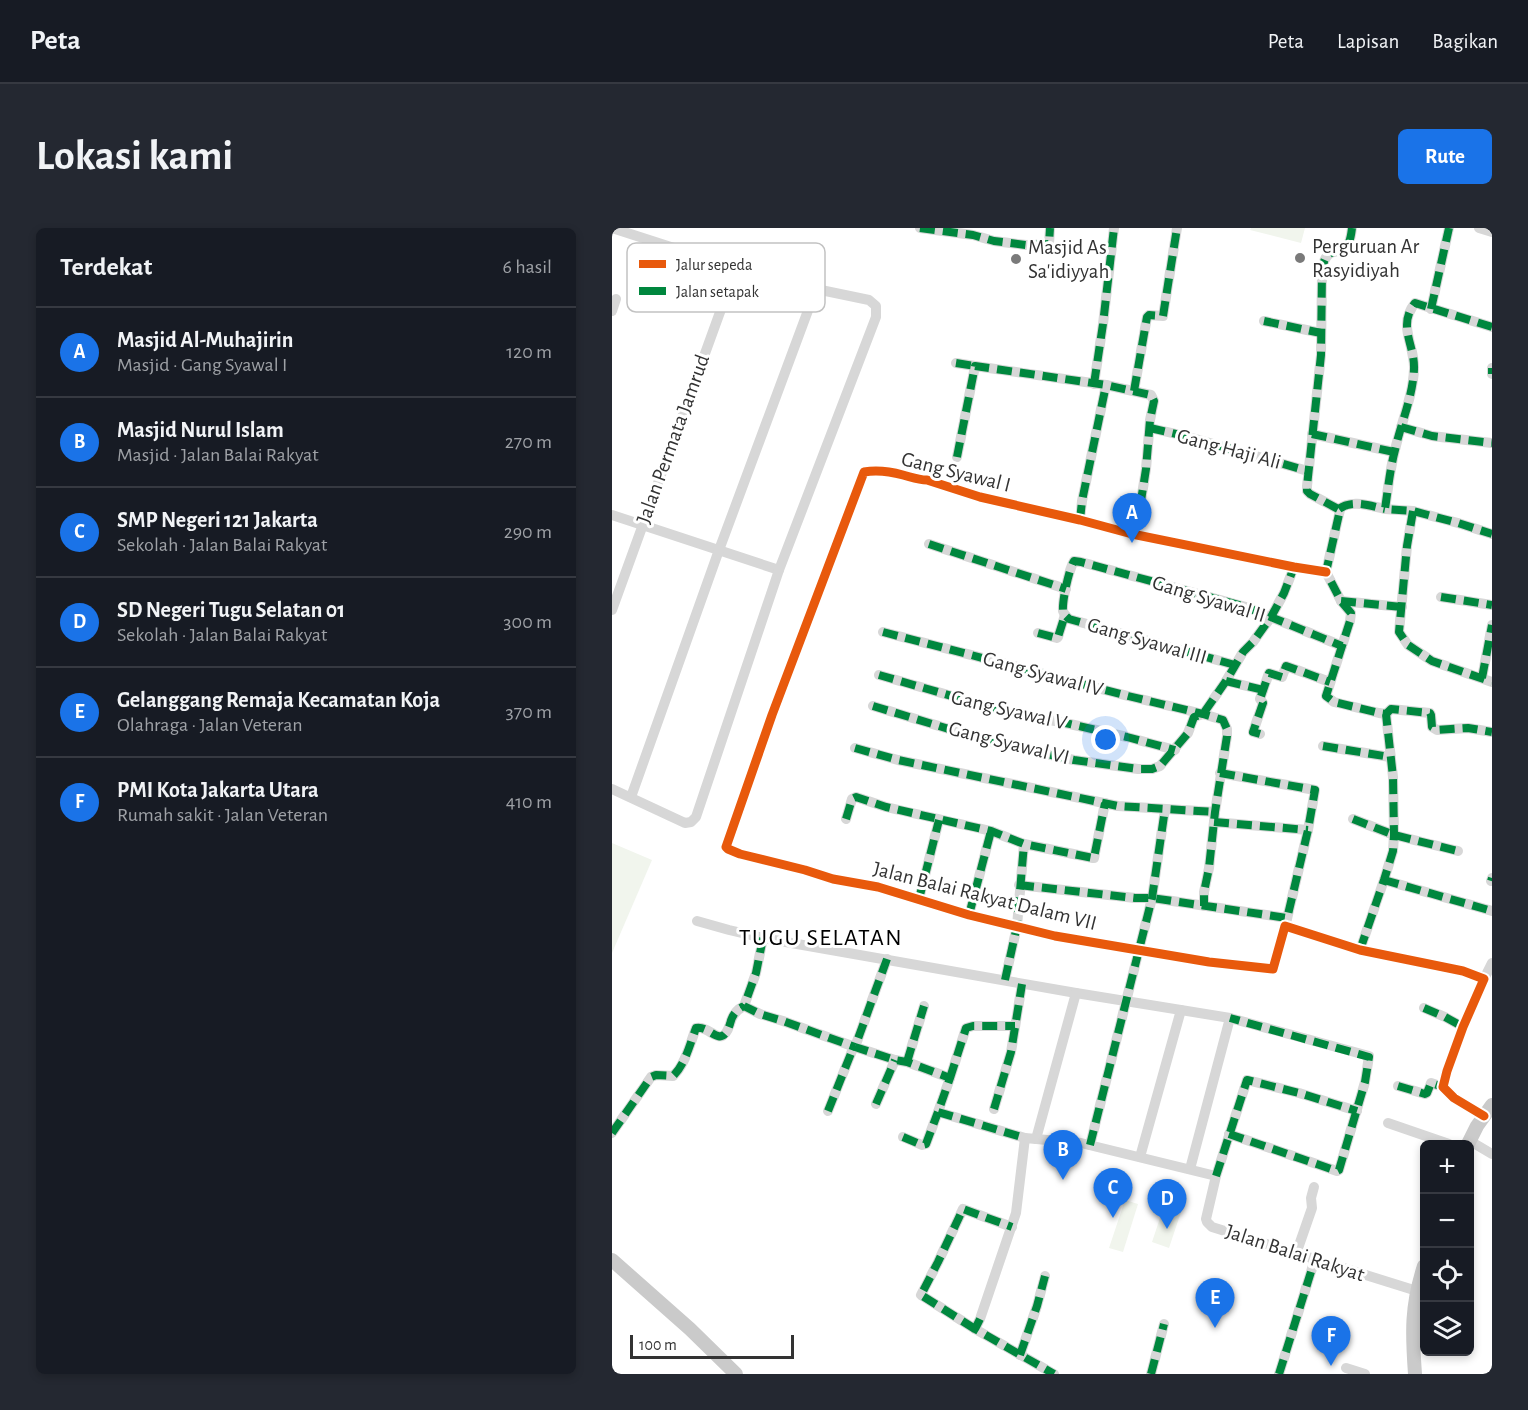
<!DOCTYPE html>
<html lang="id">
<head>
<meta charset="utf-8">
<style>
	body { margin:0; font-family:"Alegreya Sans",sans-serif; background:#242831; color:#f1f3f6 }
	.controls { position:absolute; right:18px; bottom:18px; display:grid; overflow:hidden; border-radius:9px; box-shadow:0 3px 9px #0003 }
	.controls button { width:54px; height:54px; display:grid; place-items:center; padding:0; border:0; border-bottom:2px solid #363941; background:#171b24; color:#f1f3f6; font:30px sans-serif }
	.scale { position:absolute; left:18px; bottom:15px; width:164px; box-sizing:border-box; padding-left:6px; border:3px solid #333; border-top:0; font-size:16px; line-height:21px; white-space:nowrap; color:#333; -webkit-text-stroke:4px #fff; paint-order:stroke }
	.you { position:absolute; left:494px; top:512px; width:21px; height:21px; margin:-15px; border:4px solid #fff; border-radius:50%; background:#1a73e8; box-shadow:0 0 0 9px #1a73e833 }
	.badge { display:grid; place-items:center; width:39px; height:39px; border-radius:50%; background:#1a73e8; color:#fff; font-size:20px; font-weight:700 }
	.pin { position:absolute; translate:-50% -50px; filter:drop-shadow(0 2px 3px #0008) }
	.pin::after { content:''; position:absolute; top:32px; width:21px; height:18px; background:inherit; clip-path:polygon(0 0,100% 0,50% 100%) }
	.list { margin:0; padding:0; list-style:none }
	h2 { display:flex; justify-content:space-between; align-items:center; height:78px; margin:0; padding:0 24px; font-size:26px }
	h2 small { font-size:20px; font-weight:400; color:#9ea1a6 }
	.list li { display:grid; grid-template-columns:39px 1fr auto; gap:18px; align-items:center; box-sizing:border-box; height:90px; padding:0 24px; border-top:2px solid #363941 }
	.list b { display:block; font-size:22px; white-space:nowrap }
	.list p { margin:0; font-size:20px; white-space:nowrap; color:#9ea1a6 }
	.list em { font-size:20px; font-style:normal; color:#9ea1a6 }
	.icon { flex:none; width:33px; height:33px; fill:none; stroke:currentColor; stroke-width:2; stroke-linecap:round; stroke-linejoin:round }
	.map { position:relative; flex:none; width:880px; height:1146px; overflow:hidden; border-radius:9px }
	header { display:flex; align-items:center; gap:36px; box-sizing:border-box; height:84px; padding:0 30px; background:#171b24; border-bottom:2px solid #363941 }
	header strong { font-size:28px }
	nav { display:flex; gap:33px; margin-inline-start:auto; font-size:21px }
	.intro { display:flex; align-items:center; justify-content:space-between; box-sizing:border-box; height:144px; padding:0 36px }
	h1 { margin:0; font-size:42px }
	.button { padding:15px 27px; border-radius:9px; background:#1a73e8; color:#fff; font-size:21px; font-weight:700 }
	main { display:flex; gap:36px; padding:0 36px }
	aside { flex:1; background:#171b24; border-radius:9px; box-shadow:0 3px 9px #0003 }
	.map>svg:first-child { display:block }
</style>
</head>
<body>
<header>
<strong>Peta</strong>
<nav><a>Peta</a><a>Lapisan</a><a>Bagikan</a></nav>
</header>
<div class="intro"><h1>Lokasi kami</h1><a class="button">Rute</a></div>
<main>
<aside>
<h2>Terdekat<small>6 hasil</small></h2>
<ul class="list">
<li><span class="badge">A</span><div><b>Masjid Al-Muhajirin</b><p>Masjid · Gang Syawal I</p></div><em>120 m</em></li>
<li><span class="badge">B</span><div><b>Masjid Nurul Islam</b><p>Masjid · Jalan Balai Rakyat</p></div><em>270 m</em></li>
<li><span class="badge">C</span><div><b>SMP Negeri 121 Jakarta</b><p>Sekolah · Jalan Balai Rakyat</p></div><em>290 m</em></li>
<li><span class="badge">D</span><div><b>SD Negeri Tugu Selatan 01</b><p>Sekolah · Jalan Balai Rakyat</p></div><em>300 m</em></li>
<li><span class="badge">E</span><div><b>Gelanggang Remaja Kecamatan Koja</b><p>Olahraga · Jalan Veteran</p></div><em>370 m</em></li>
<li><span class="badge">F</span><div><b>PMI Kota Jakarta Utara</b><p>Rumah sakit · Jalan Veteran</p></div><em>410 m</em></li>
</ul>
</aside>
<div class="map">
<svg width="880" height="1146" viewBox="0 0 880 1146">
	<rect width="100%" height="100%" fill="#fff"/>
	<g fill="#f1f5ed">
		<polygon points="639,0 693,0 689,15 638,2"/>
		<polygon points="0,615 40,632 0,725"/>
		<polygon points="555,969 572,975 557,1020 540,1014"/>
		<polygon points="513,972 526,976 511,1024 497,1020"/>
	</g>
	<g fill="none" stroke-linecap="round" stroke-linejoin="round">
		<g stroke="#d7d7d7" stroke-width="10">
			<polyline points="308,0 361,7 382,13 414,17 437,16 438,0"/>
			<path d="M740,0C739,8 738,19 729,22C727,23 720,24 719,25C712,28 711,37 710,43L709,127L695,258V263L698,266L728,282L714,344L729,373L739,385L738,393L714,468L722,474L767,485L774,486L781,549L782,607L781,623L772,652L748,722"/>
			<polyline points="867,0 880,4"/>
			<polyline points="819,81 837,0"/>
			<polyline points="0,83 4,71"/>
			<polyline points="652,93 709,105"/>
			<path d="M880,99L803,75C785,98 803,117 802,141C801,168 789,195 783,222C778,241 776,261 773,281L801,283L846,295L880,306"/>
			<polyline points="344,135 363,138"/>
			<polyline points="880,140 880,146"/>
			<polyline points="482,156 491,96 502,0"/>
			<polyline points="522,163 535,89 537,87 551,88 565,0"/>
			<polyline points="789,199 820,208 880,215"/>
			<polyline points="538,200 573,208 696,243"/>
			<polyline points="700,206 782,224"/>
			<polyline points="345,229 363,138 494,157 539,167 542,173 538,192 534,241 528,279 520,306"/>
			<path d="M727,281C740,271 758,278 773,281"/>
			<polyline points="801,283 795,318 787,404 796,417 820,433 880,454"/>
			<polyline points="0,287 167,342"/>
			<polyline points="468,292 470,273 494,157"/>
			<polyline points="317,316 454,361"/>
			<path d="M714,344L682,339L520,306L468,292L368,269L315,252C306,252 299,249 291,247C280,244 264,242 252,244L160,487L114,619L116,621L128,626L193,642L221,651L266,659L357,687L443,708L597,734L661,741L673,698L748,722L851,743L872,751L851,799L835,843L831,859L842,870L872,888"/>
			<polyline points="829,369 880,377"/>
			<polyline points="729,373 790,379"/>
			<polyline points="0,382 124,40"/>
			<polyline points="271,404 516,468 591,486 611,492 615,501 615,508 603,584 597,640 592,664 592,678"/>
			<polyline points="426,405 445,410 446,409 453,387"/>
			<path d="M623,437L457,391C454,388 452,387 451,383C450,373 457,341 462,333L469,334L634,379L730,418"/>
			<polyline points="267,447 402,486 449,494 515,509 563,522"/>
			<polyline points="870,450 880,397"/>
			<polyline points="614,453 651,462"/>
			<polyline points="261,478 383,515 462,532 526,541 540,541 548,538 576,505 582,489 591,486 614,453 631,424 641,414 659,389 672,365 682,339"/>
			<polyline points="774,486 779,481 818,485 819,487 820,499 825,502 856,500 880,504"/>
			<polyline points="648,506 641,504 651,475 648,471 657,445 670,449 674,438 718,454"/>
			<polyline points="711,518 778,529"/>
			<polyline points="243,520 286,532 506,578 603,584"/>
			<polyline points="608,545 703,562 696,602 674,695"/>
			<polyline points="0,561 73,595 79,594 84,589 167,342 264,89 264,78 257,72 204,61 124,40 0,0"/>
			<polyline points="19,569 107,322 204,61"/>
			<polyline points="234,591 240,571 244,569 274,579 379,603 412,616 481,630 482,630 493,575"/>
			<polyline points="741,591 782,607 846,623"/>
			<polyline points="602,594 696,602"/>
			<polyline points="772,652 880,683"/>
			<polyline points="879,653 880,650"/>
			<polyline points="407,657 523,670 540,670 675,690"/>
			<polyline points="307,671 327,592"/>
			<polyline points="357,687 379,603"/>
			<polyline points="85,693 117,702 151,710 464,765 618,790 757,828 753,854 727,942 725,943 617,906"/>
			<polyline points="151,710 144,745 132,778 148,786 171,793 243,819"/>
			<polyline points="275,731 243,819 283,832 295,834 338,850 326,884 413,910"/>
			<polyline points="872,751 880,735"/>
			<polyline points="393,752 405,698 412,616"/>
			<polyline points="812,780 833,789 851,799"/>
			<polyline points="295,834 312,778"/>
			<polyline points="338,850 354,800 361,798 403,798"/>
			<polyline points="786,858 813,866 815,865 819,855 831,859"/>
			<polyline points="264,876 283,832"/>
			<polyline points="382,881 399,824 410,756"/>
			<polyline points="216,883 242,818"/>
			<polyline points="776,895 837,916"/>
			<path d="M0,905L39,849L44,847L61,848C73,837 78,816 84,800C99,797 109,823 118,796C120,787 124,782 132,778"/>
			<polyline points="291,909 310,917 314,916 326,884"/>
			<polyline points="424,911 464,765"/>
			<polyline points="858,913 880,926"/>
			<polyline points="478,917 540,670 553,581"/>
			<polyline points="528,929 569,782"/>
			<polyline points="578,941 618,790"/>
			<polyline points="604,948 635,852 687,865 745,883"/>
			<polyline points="684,1026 700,980 699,970 702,959"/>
			<polyline points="363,1101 309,1067 326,1034 351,981 400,999"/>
			<polyline points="408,1127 425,1078 433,1048"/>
			<polyline points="734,1140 753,1146"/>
			<polyline points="442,1146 363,1101 368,1091 404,985 413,910 469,915 604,948 594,991 595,994 600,999 805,1063"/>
			<polyline points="539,1146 552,1096"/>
			<polyline points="667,1146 703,1031"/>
		</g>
		<g stroke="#cacaca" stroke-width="14">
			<polyline points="856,916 865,898 880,877"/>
			<polyline points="0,1032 78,1101 124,1146"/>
			<path d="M803,1146C800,1105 799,1078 812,1038"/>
		</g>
		<g stroke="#00873e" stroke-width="8" stroke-dasharray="15 8" stroke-linecap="butt">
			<polyline points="308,0 361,7 382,13 414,17 437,16 438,0"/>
			<path d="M740,0C739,8 738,19 729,22C727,23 720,24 719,25C712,28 711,37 710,43L709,127L695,258V263L698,266L728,282L714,344L729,373L739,385L738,393L714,468L722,474L767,485L774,486L781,549L782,607L781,623L772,652L748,722"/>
			<polyline points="819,81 837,0"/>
			<polyline points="652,93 709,105"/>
			<path d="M880,99L803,75C785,98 803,117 802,141C801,168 789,195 783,222C778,241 776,261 773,281L801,283L846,295L880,306"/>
			<polyline points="344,135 363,138"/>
			<polyline points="880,140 880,146"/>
			<polyline points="482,156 491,96 502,0"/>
			<polyline points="522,163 535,89 537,87 551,88 565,0"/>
			<polyline points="789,199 820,208 880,215"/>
			<polyline points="538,200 573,208 696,243"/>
			<polyline points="700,206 782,224"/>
			<polyline points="345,229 363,138 494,157 539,167 542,173 538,192 534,241 528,279 520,306"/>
			<path d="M727,281C740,271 758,278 773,281"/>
			<polyline points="801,283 795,318 787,404 796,417 820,433 880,454"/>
			<polyline points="468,292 470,273 494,157"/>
			<polyline points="317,316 454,361"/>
			<polyline points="829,369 880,377"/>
			<polyline points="729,373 790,379"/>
			<polyline points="271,404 516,468 591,486 611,492 615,501 615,508 603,584 597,640 592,664 592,678"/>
			<polyline points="426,405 445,410 446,409 453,387"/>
			<path d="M623,437L457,391C454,388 452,387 451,383C450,373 457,341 462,333L469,334L634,379L730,418"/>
			<polyline points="267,447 402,486 449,494 515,509 563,522"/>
			<polyline points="870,450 880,397"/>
			<polyline points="614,453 651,462"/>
			<polyline points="261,478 383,515 462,532 526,541 540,541 548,538 576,505 582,489 591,486 614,453 631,424 641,414 659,389 672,365 682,339"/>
			<polyline points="774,486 779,481 818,485 819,487 820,499 825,502 856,500 880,504"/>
			<polyline points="648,506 641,504 651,475 648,471 657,445 670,449 674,438 718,454"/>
			<polyline points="711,518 778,529"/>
			<polyline points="243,520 286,532 506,578 603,584"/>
			<polyline points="608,545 703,562 696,602 674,695"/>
			<polyline points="234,591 240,571 244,569 274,579 379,603 412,616 481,630 482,630 493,575"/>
			<polyline points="741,591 782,607 846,623"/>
			<polyline points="602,594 696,602"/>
			<polyline points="772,652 880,683"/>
			<polyline points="879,653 880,650"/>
			<polyline points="407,657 523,670 540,670 675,690"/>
			<polyline points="307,671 327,592"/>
			<polyline points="357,687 379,603"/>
			<polyline points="151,710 144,745 132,778 148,786 171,793 243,819"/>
			<polyline points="275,731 243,819 283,832 295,834 338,850 326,884 413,910"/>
			<polyline points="393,752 405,698 412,616"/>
			<polyline points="812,780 833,789 851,799"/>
			<polyline points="295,834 312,778"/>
			<polyline points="338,850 354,800 361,798 403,798"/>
			<polyline points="786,858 813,866 815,865 819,855 831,859"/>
			<polyline points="264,876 283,832"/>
			<polyline points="382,881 399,824 410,756"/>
			<polyline points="216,883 242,818"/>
			<path d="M0,905L39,849L44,847L61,848C73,837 78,816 84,800C99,797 109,823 118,796C120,787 124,782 132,778"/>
			<polyline points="617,906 725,943 727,942 753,854 757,829 618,790"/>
			<polyline points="291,909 310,917 314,916 326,884"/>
			<polyline points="478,917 540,670 553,581"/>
			<polyline points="604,948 635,852 687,865 745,883"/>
			<polyline points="368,1091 363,1101 442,1146"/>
			<polyline points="363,1101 309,1067 326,1034 351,981 400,999"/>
			<polyline points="408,1127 425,1078 433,1048"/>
			<polyline points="539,1146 552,1096"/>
			<polyline points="667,1146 703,1031"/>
		</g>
		<g stroke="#fff" stroke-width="13">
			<path id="cycleway" d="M714,344L682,339L520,306L468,292L368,269L315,252C306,252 299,249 291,247C280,244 264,242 252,244L160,487L114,619L116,621L128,626L193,642L221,651L266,659L357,687L443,708L597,734L661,741L673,698L748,722L851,743L872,751L851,799L835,843L831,859L842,870L872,888"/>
		</g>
		<use href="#cycleway" stroke="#e8590c" stroke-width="9"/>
	</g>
	<g fill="#7a7a7a" stroke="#fff" stroke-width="2">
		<circle cx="688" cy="30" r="6"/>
		<circle cx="404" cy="31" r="6"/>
	</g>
	<g text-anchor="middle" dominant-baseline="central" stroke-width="6" stroke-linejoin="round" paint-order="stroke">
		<g font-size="21" fill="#333" stroke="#fff" text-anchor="start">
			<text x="700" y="18">Perguruan Ar<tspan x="700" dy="24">Rasyidiyah</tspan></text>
			<text x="416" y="19">Masjid As<tspan x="416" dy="24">Sa'idiyyah</tspan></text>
		</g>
		<g font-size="21" fill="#333" stroke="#fff">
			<text transform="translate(61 211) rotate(-70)">Jalan Permata Jamrud</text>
			<text transform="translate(617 221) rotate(15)">Gang Haji Ali</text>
			<text transform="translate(344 244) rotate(14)">Gang Syawal I</text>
			<text transform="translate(597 371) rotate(17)">Gang Syawal II</text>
			<text transform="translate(535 413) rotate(16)">Gang Syawal III</text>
			<text transform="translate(431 446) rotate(15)">Gang Syawal IV</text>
			<text transform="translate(397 482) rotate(13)">Gang Syawal V</text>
			<text transform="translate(397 515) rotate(14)">Gang Syawal VI</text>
			<text transform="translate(373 668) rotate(14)">Jalan Balai Rakyat Dalam VII</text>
			<text transform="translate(683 1025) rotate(18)">Jalan Balai Rakyat</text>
		</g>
		<g font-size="24" letter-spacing="1.5" fill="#000" stroke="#fff">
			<text x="209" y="710">TUGU SELATAN</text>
		</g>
	</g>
	<rect x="15" y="15" width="198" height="69" rx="9" fill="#fff" stroke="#c2c2c2" stroke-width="1.5"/>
	<rect x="27" y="32" width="27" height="8" fill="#e8590c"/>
	<rect x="27" y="59" width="27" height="8" fill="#00873e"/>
	<g font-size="16" fill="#333">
		<text x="64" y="42">Jalur sepeda</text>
		<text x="64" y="69">Jalan setapak</text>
	</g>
</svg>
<div class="controls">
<button>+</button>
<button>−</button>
<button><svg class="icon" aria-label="locate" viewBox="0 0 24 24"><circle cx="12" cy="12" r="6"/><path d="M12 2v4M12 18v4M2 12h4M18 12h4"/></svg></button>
<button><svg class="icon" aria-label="layers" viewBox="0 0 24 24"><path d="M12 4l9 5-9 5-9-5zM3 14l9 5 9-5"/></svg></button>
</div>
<div class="scale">100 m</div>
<div class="you"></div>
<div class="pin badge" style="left:520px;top:315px">A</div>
<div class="pin badge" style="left:451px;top:952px">B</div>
<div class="pin badge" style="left:501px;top:990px">C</div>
<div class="pin badge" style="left:555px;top:1001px">D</div>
<div class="pin badge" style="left:603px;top:1100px">E</div>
<div class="pin badge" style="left:719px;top:1138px">F</div>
</div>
</main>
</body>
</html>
